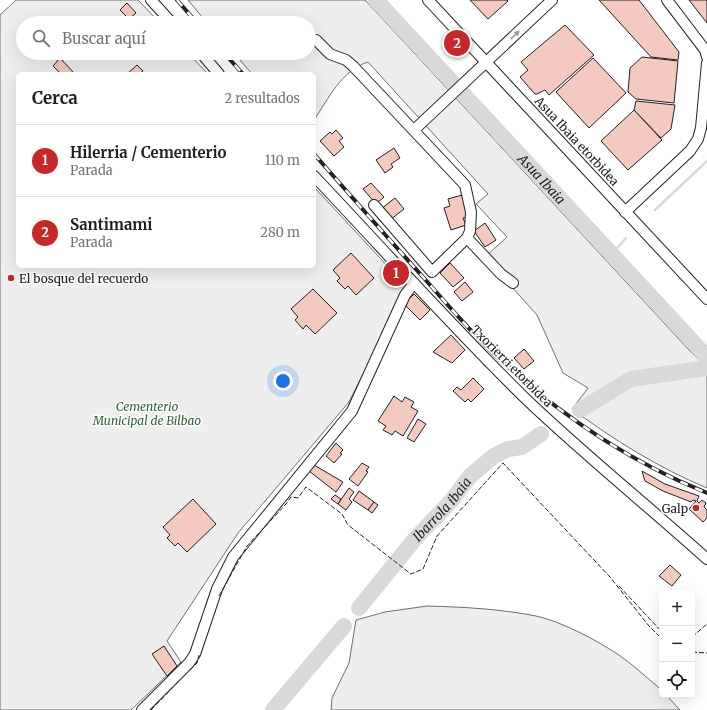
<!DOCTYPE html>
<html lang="es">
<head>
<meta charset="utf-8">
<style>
	body { margin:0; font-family:Merriweather,serif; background:#f2f2f2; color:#202124 }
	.controls { position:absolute; right:12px; bottom:12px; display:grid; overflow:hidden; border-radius:6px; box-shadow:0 4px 16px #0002 }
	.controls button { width:36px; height:36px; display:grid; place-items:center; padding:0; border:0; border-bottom:1px solid #e0e0e0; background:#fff; color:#202124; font:20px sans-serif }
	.you { position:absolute; left:283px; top:381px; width:14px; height:14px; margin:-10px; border:3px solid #fff; border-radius:50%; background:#1a73e8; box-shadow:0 0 0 6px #1a73e833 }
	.badge { display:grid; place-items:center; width:26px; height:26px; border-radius:50%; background:#c62828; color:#fff; font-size:13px; font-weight:700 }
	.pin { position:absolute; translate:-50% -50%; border:2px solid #fff; box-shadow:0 1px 4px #0006 }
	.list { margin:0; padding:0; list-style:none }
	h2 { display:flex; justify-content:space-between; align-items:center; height:52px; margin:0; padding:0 16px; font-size:17px }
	h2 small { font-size:13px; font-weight:400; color:#757577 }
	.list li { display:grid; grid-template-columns:26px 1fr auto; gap:12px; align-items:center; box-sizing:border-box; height:72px; padding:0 16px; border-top:1px solid #e0e0e0 }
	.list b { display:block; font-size:15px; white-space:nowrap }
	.list p { margin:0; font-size:13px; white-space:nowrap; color:#757577 }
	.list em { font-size:13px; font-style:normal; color:#757577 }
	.icon { flex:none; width:22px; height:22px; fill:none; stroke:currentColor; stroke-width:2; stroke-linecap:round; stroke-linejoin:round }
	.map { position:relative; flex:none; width:707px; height:710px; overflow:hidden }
	.search { position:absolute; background:#fff; box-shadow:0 4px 16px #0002; left:16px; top:16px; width:300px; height:44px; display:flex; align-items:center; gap:10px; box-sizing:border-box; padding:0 14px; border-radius:22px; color:#757577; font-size:15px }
	.panel { position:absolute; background:#fff; box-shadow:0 4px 16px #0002; left:16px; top:72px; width:300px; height:196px; border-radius:6px }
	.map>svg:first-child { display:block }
</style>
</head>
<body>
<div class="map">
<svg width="707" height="710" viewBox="0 0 707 710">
	<rect width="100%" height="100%" fill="#fff"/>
	<g fill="#eee" stroke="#6f6f6f">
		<polygon points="16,0 138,0 160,23 23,23 23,53 188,53 208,74 18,74 18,266 314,266 314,187 407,287 349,402 238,533 167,641 181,662 131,710 0,710 0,15"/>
		<path d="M188,0H365L689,350L707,367V488C659,468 614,440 572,409L588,388L563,373L537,315L485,257L507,237L476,204L488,194L368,62C341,71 329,98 314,120V74H252L234,53H309V23H207Z"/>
		<path d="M427,606C464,607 501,609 536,616C563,622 596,640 619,655C632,664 645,676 657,686L662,691V695H666L680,710H331L332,698L349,663L356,620L385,612Z"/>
	</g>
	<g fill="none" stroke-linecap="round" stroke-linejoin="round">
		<g stroke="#d9d9d9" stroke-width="2.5">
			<polyline points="655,210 707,161"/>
			<polyline points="612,254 626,238"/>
		</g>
		<g stroke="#d9d9d9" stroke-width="16">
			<path id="s1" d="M376,0L707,357"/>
			<polyline points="580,410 631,379 707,368"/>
			<path id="s2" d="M359,608L414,540L452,500L470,476L494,456L508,449L522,447L541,434"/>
			<polyline points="273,710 344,626"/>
		</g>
	</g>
	<g fill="#f3c9c0" stroke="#222">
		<polygon points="470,0 507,0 508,1 488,19"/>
		<polygon points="599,0 639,0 679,52 678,60 651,57"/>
		<polygon points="689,0 707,0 707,23"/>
		<polygon points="127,3 136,13 129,19 120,10"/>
		<polygon points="565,25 594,55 549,95 545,90 537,94 535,94 520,77 528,70 521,62"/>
		<polygon points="642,57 678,61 674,103 636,99 628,92 630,68"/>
		<polygon points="60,58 75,74 61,74 53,66"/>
		<polygon points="593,58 626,93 589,128 556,92"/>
		<polygon points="137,65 143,71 139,74 127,74"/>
		<polygon points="636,101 675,105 671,129 661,138 634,110"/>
		<polygon points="634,110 662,140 628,170 601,141"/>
		<polygon points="336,130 343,138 339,141 344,147 334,156 320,141 330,132 332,134"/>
		<polygon points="394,148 400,158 391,164 393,167 385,173 376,160"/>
		<polygon points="371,183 384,197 376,204 363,189"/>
		<polygon points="462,195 469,217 463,218 466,225 451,230 444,208 450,206 448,199"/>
		<polygon points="395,198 404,209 390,220 381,209"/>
		<polygon points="485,223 496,240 485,247 474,231"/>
		<polygon points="351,253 374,278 356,295 348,286 345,289 337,281 340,278 333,270"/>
		<polygon points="450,263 464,278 453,287 440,273"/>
		<polygon points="465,282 473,292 462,301 454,292"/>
		<polygon points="313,289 337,313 315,334 306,325 303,329 295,320 298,317 291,309"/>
		<polygon points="414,294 430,310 420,320 404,304"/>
		<polygon points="451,335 465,350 452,363 433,352"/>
		<polygon points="524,349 534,361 524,369 514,358"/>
		<polygon points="473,378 484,389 471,402 468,399 465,402 453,391 457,387 461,390"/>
		<polygon points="394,396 402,402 405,397 414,402 411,407 418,411 403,436 395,431 392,435 383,430 386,426 378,421"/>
		<polygon points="418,419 426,424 414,442 407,438"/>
		<polygon points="336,443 343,450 340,453 342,454 334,463 326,456"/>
		<polygon points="362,463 369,467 366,471 368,472 358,486 349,479"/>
		<polygon points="314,465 343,482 336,492 309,471"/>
		<polygon points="642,471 665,484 699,496 697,501 699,503 702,500 706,503 704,507 707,510 707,518 703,522 689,509 696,501 693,500 691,502 663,491 645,481"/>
		<polygon points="349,488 354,492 349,499 352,502 346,510 338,504"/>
		<polygon points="359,491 374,502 368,510 353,500"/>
		<polygon points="335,495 341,499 338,504 331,499"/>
		<polygon points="193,499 216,524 187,552 178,543 175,546 167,538 170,535 163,527"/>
		<polygon points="374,502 378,505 372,513 368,510"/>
		<polygon points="670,565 681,575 672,586 659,576"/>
		<polygon points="164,646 177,666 167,676 152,654"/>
	</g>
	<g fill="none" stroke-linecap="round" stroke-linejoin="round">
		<g stroke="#222" stroke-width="12">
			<g id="minor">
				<polyline points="151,0 172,23"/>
				<polyline points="428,0 707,299"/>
				<polyline points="667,0 705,50 707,57"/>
				<polyline points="316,40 330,54 346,60 353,66 465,185 471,212 470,231 467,238 501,274 513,283"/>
				<polyline points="201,53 219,74"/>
				<polyline points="414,130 552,0"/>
				<path d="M314,176C385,251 454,329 528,401C586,456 648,506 707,559"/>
				<polyline points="374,205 432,272 467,238"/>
				<polyline points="625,212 690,151 698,139 701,128 707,63"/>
				<polyline points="142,710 189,663 195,654 217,589 233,557 352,411 405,295 414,283"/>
			</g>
		</g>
		<use href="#minor" stroke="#fff" stroke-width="10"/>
		<g stroke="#222" stroke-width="4">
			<g id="rail">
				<polyline points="177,0 197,23"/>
				<polyline points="224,53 243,74"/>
				<path d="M314,154C350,195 386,236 423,277C446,303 469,330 495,355C557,413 628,461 707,493"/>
			</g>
		</g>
		<use href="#rail" stroke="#fff" stroke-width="2.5" stroke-dasharray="8" stroke-linecap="butt"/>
		<g stroke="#222" stroke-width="1" stroke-dasharray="5 2" stroke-linecap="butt">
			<polyline points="619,586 662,632"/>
			<polyline points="219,596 247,546 286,504 291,497 298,498 306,487 342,514 348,525 411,574 423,569 437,536 503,463 610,577 649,626 662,639"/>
			<polyline points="692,637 707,624"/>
			<polyline points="692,652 707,653"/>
			<polyline points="190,670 197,663 199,655"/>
			<polyline points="151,710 180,680"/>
		</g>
	</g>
	<defs><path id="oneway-solid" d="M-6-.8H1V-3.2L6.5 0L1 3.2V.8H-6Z"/></defs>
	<use fill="#9c9c9c" href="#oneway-solid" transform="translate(515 35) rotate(-43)"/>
	<g fill="#c62828" stroke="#fff" stroke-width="1.5">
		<circle cx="11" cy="278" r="4"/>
		<circle cx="696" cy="508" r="4"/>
	</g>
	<g text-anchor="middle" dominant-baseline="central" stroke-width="3" stroke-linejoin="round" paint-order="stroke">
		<g font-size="12" fill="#222" stroke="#fff">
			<text transform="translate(577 141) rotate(47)">Asua Ibaia etorbidea</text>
			<text transform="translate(512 366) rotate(45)">Txorierri etorbidea</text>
		</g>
		<g font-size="12" fill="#222" stroke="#fff" text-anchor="start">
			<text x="19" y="278">El bosque del recuerdo</text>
			<text x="688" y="508" text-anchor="end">Galp</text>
		</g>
		<g font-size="12" font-style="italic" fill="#2f5e38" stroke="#fff">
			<text x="147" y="406">Cementerio<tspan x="147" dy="14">Municipal de Bilbao</tspan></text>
		</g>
		<g font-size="13" font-style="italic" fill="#222" stroke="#fff">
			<text stroke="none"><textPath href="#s1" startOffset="244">Asua Ibaia</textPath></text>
			<text stroke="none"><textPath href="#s2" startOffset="129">Ibarrola ibaia</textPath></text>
		</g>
	</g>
</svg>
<div class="controls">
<button>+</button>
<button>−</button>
<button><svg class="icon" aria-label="locate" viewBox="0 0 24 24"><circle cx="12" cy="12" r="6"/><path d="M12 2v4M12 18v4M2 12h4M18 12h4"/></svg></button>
</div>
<div class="you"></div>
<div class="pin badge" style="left:396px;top:273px">1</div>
<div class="pin badge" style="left:457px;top:43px">2</div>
<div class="search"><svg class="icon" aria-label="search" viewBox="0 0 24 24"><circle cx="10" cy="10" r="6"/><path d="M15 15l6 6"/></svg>Buscar aquí</div>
<section class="panel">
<h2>Cerca<small>2 resultados</small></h2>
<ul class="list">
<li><span class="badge">1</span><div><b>Hilerria / Cementerio</b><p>Parada</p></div><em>110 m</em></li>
<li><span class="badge">2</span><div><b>Santimami</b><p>Parada</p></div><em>280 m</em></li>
</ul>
</section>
</div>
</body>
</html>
